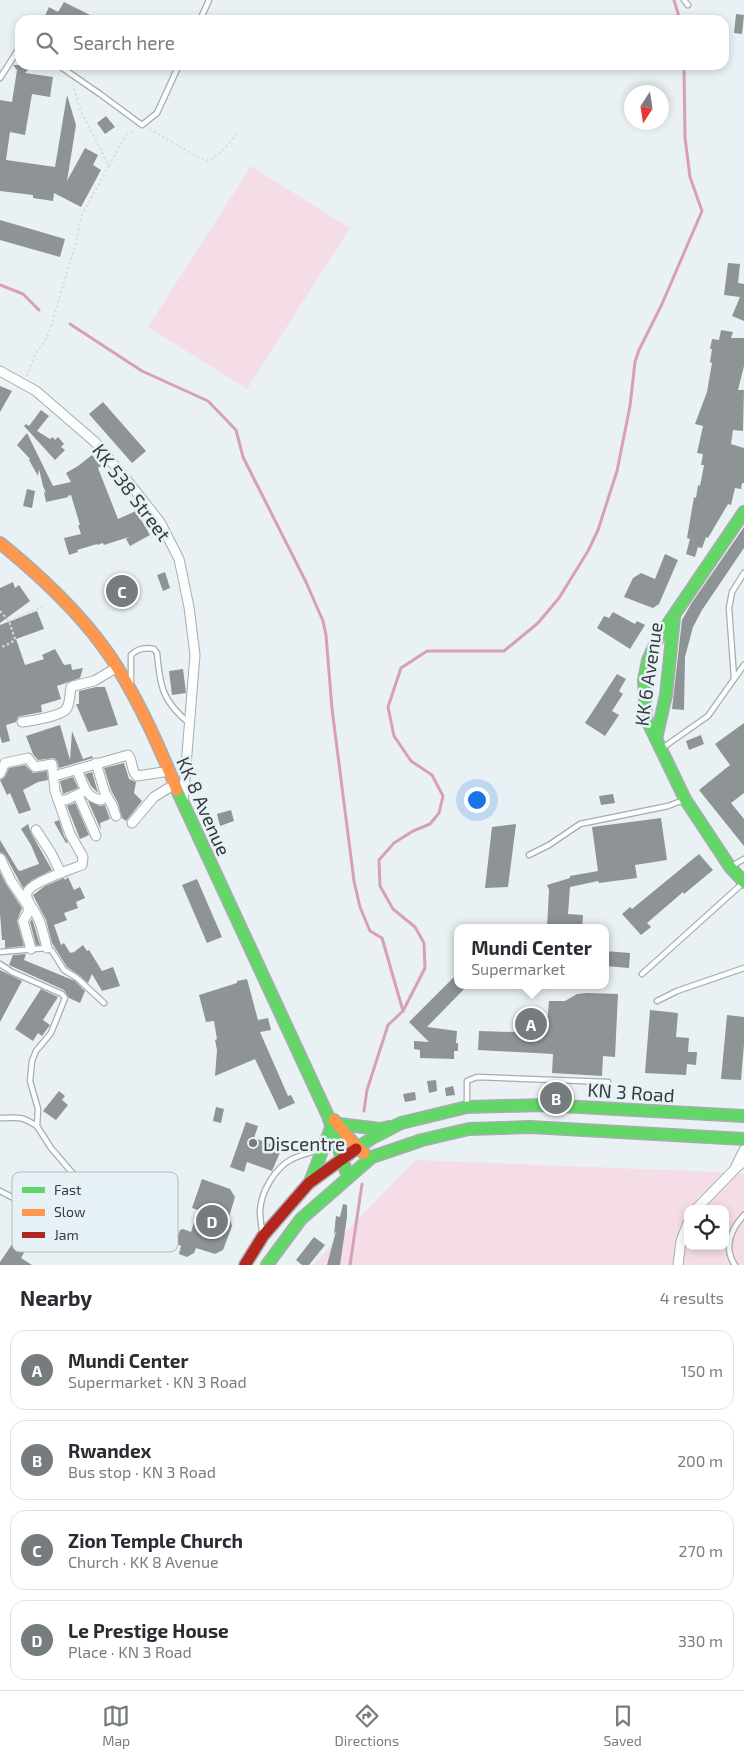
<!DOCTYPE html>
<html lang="en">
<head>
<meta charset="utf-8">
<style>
	body { margin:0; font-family:"Exo 2",sans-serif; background:#f7f7f7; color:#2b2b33 }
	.controls { position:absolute; right:15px; bottom:15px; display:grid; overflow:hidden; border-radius:10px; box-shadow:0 2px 8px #0003 }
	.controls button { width:45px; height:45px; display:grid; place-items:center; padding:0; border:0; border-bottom:1px solid #e1e1e2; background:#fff; color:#2b2b33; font:25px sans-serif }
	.compass { position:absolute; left:624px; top:85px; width:45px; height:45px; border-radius:50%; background:#fff; box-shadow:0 2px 8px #0003; rotate:192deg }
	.you { position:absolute; left:476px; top:799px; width:18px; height:18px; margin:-12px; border:4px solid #fff; border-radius:50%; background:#1a73e8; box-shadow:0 0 0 8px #1a73e833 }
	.badge { display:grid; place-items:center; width:32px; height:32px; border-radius:50%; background:#767b7d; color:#fff; font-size:16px; font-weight:700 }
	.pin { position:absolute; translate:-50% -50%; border:2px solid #fff; box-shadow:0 1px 5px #0006 }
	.popup { position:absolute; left:454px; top:924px; width:155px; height:65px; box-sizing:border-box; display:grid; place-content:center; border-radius:10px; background:#fff; filter:drop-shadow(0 1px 4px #0005); font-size:16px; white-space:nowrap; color:#7c7c81 }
	.popup b { font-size:19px; color:#2b2b33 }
	.popup::after { content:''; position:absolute; left:50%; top:100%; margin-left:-10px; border:10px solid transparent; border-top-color:#fff }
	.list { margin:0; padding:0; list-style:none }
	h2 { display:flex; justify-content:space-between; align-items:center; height:65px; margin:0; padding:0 20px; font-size:21px }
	h2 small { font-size:16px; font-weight:400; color:#7c7c81 }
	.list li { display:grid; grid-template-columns:32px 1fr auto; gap:15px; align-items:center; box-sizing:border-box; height:80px; margin:0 10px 10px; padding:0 10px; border:1px solid #e1e1e2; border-radius:15px }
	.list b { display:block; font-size:19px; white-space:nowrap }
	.list p { margin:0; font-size:16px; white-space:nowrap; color:#7c7c81 }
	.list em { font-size:16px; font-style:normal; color:#7c7c81 }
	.icon { flex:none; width:28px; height:28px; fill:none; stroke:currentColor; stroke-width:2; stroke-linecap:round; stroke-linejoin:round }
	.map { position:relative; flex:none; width:744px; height:1265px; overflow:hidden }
	.search { position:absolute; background:#fff; box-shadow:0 2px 8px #0003; left:15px; right:15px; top:15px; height:55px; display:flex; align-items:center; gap:12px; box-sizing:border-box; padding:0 18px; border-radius:15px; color:#7c7c81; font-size:19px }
	.sheet { height:425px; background:#fff }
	nav { display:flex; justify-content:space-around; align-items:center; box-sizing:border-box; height:70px; border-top:1px solid #e1e1e2; background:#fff; font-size:14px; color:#7c7c81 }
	nav a { display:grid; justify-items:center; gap:2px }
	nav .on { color:#767b7d }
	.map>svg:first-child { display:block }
</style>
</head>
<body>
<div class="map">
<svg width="744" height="1265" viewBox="0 0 744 1265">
	<rect width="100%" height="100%" fill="#eaf1f4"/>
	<g fill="#f5dde8" fill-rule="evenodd">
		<polygon points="251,166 350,228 247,389 148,327"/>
		<path d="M416,1160L744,1173V1265H313ZM688,1209H725V1246H688Z"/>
	</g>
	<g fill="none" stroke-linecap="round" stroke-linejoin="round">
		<g stroke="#d8a0b8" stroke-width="3">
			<polyline points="674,0 680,20"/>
			<polyline points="0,285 23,294 39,310"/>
			<polyline points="70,324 142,371 208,401 236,430 243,457 306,582 323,621 326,635 332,709 354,881 360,907 370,931 382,938 403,1011 388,1025 367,1090 364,1111"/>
			<polyline points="403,1011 425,968 424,943 415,927 393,909 380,886 379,860 394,843 413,831 430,824 439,813 443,796 432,775 411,761 394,736 388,707 401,668 427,651 504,651 538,623 559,598 588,551 598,530 617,471 630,406 635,362 639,350 662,304 702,211 690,177 685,138 684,65"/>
			<polyline points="350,1265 362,1184"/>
		</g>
	</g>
	<g fill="#8e9395">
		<polygon points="64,2 100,20 43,20 49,7 58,12"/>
		<polygon points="736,14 744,15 742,34 734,33"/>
		<polygon points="13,65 33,65 25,73 53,77 50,97 32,94 25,135 10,132 6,160 55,167 67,95 76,125 67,181 85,148 98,155 93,165 101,170 81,207 54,193 53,201 33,198 33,195 0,191 0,100 12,102 17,70"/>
		<polygon points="106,116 115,127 105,134 97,123"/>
		<polygon points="0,220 65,239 60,257 0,240"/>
		<polygon points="728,263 740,264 738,283 744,284 744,321 732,316 740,297 724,295"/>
		<polygon points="721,330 733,332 731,338 744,338 744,366 738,390 744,390 743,431 733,430 731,444 744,448 744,483 742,483 741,489 735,488 731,505 728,504 708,538 706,537 702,548 698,547 695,557 686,554 690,539 687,538 694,497 696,498 698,485 700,486 704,465 701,465 703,454 697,453 703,426 695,424 707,392 712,363 710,362 712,349 710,349 712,339 719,340"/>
		<polygon points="0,386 12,391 0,412"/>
		<polygon points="103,402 146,451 132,463 89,414"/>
		<polygon points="41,410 49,416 37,431 50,439 53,437 55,440 58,437 64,444 61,447 65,450 55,460 24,426 26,424 29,426"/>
		<polygon points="27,433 53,486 71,482 66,473 78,466 92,455 101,466 98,468 118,519 136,511 150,535 130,546 126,539 129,537 104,545 103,543 97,545 97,544 77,550 78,552 69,555 64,538 81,534 78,525 80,525 71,495 67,496 69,497 46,502 44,492 46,493 43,486 39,469 38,476 29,460 30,459 17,445"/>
		<polygon points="27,489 35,491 32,508 23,506"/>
		<polygon points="744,527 744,548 702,610 693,627 685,657 684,710 672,709 682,620 691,604"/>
		<polygon points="665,554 678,560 659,604 653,608 624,597 633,578 641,573 655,579"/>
		<polygon points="165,572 170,588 163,591 157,575"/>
		<polygon points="13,582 15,588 19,585 30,601 0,623 0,588"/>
		<polygon points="37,611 44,629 16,639 25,665 44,659 42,655 55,649 64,665 71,664 72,670 83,668 80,678 57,686 61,699 41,705 42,712 21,716 18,717 16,722 6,725 10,741 2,743 0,736 0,625"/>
		<polygon points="613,612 635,624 637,621 645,625 630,649 597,628 604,616 609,618"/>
		<polygon points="183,669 186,693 172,695 169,671"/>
		<polygon points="617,674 626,679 619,691 623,694 612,711 619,715 605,736 585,723"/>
		<polygon points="96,687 105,687 118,725 88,732 76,704 79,704 79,691"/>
		<polygon points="744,723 744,793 731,803 744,819 744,846 699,790 730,765 715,744"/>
		<polygon points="60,725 70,760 72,731 83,759 92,756 93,758 59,768 57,761 54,758 38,760 33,754 26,736"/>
		<polygon points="701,735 704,744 689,750 686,741"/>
		<polygon points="124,763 129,779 136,782 134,793 142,801 126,821 122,818 118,803 111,790 104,768"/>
		<polygon points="25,765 33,773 47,771 48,780 38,782 23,790 31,810 19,814 10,793 7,795 0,780 5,777 9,768"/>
		<polygon points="92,772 98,793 91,786 85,774"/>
		<polygon points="73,777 78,788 63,794 60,781"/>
		<polygon points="613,794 615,803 601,805 599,796"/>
		<polygon points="88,801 100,806 105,805 106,808 110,819 100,823 101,830"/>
		<polygon points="75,803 89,835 80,839 67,806"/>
		<polygon points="231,810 234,821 220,826 217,814"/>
		<polygon points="661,818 667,860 635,865 637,878 599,883 598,881 570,887 568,914 583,915 582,928 547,928 549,890 547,885 570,878 570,876 598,871 592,827"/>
		<polygon points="59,820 64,836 68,842 66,843 54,822"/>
		<polygon points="28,824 31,833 52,870 32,880 23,888 5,855 0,852 0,840 18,870 20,871 39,864 31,845 21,829"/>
		<polygon points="516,824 508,887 485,888 492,827"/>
		<polygon points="699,854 713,870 684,894 683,892 647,923 651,927 641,935 622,914 630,907 632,909"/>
		<polygon points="0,872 6,884 22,908 17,921 24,946 5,948 5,940 2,940 0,913"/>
		<polygon points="68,877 74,890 80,887 85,898 76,902 78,908 64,913 67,920 54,925 61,945 64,943 70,953 73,952 73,953 83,945 87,951 89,950 102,971 113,967 120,986 102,991 92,974 88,983 79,975 67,967 52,943 46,920 33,895 45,886 64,878 65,880"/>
		<polygon points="197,879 222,937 207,943 182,885"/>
		<polygon points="32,919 35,928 40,945 36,945 30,922"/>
		<polygon points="605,951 630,953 629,968 605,966"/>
		<polygon points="26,954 24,960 75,981 85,991 80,1003 69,998 64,990 9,965 13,955"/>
		<polygon points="0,970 22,981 0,1022"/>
		<polygon points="457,974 457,985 468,985 427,1027 457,1031 456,1043 458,1043 458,1051 454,1051 454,1059 420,1058 420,1050 414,1049 414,1041 429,1042 409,1022"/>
		<polygon points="247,979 258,1020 268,1018 271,1030 260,1032 288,1096 291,1095 295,1103 279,1110 255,1059 215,1076 217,1050 215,1040 217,1039 214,1021 206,1022 199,995 237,983 237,981"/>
		<polygon points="41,989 58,997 43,1020 50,1025 42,1036 38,1033 33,1041 15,1029"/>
		<polygon points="588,993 618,994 615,1057 603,1056 602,1076 552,1073 553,1054 478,1050 479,1031 546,1033 549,1001 565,1001 577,994"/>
		<polygon points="650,1010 678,1013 676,1037 689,1038 688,1052 697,1052 696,1065 687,1064 686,1075 645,1073"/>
		<polygon points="727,1015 744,1017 744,1044 741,1080 721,1079"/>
		<polygon points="436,1080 437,1091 429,1093 427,1081"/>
		<polygon points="453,1086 455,1095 446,1096 445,1088"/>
		<polygon points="59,1091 65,1096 62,1100 68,1105 56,1120 43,1111"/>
		<polygon points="415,1092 416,1100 405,1102 403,1094"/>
		<polygon points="216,1107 224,1109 221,1123 213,1121"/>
		<polygon points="246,1122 258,1126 254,1138 282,1148 272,1171 247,1162 244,1172 230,1167"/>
		<polygon points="202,1179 230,1189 235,1197 229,1217 232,1226 223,1250 215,1254 196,1248 194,1253 187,1257 179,1254 181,1246 175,1243 180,1230 183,1229 191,1232 198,1210 192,1208"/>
		<polygon points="343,1204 347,1205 347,1217 340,1265 327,1265 336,1231 334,1234 336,1216 340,1217"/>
		<polygon points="314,1237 325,1245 309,1265 302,1265 296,1260"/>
		<polygon points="13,1243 25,1251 21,1258 32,1265 0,1265 0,1262"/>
	</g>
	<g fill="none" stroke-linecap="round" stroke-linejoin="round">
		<g stroke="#a7acae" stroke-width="7">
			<g id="lane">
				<polyline points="684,0 688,5"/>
				<polyline points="200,20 209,0"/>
				<polyline points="58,65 100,94 142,125 157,113 179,65"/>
				<polyline points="0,78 20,47"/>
				<polyline points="734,678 729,608 732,592 744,573"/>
				<path d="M131,684V655C138,648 145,647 154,649L157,653C160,686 162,701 189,723"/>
				<polyline points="661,749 708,716 744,665"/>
				<polyline points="529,855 549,845 580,824 668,806 684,800"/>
				<polyline points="732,866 744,859"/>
				<polyline points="0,952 47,948 52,951 64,970 77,978 104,1003"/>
				<path d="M0,964L12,972L62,994L65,998L51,1033L36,1051L32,1061L30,1081L38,1109L37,1126L51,1148L99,1204L106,1224L102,1236C87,1238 18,1200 0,1191"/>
				<polyline points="642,974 743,883"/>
				<polyline points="657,1001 677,991 744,968"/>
				<polyline points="467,1105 467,1081 477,1077 608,1082"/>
				<path d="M0,1118C19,1118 19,1115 37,1126"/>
				<path d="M262,1230C261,1224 260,1217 260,1211C261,1191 275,1168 292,1159C300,1155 310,1153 318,1150"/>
				<path d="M735,1265C723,1248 731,1229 744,1215"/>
			</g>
		</g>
		<g stroke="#a7acae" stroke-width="11">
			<g id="street">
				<polyline points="0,371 36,391 95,442 126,479 160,522 179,559 189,607 195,655 183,803"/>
				<path d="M22,722C31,721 63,716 67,708C70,702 70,693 71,687L73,686L94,681L116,668"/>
				<polyline points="96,763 105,793 112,805 116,816"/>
				<path d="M77,770C83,783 85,798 101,800L106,795"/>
				<path d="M0,774L5,763L28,758L35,767L52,764L55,791L70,834L83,857L82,865C72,869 29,883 27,893C25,900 33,908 36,914C42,924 44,937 47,948"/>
				<path d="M54,776L128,755C134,762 130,770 137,776L170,771"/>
				<polyline points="78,795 96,836"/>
				<polyline points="58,800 66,800 83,792"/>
				<polyline points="132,823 154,797 175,784"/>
				<polyline points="36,830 51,853 61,873"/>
				<polyline points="0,858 11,881 28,906 28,913 23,921 31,949"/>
				<polyline points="736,1166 744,1150"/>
				<polyline points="696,1209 736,1168 744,1161"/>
				<polyline points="678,1265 681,1241 688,1223"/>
			</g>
		</g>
		<g stroke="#a7acae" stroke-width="14">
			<g id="fast">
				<polyline points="744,512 657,640 648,660 644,680 646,718 685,799 730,867 744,882"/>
				<polyline points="656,739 666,695 674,618"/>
				<polyline points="177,790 328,1116 348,1177"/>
				<polyline points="339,1124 380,1129 389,1127"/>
				<polyline points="356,1149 372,1138 401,1123 467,1107 543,1105 744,1116"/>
				<polyline points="310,1182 331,1128"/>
				<polyline points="267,1265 301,1219 372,1157 422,1140 469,1129 530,1127 744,1139"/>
			</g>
		</g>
		<g stroke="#a7acae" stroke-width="14">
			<g id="slow">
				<path d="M0,543C37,573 73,606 102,645C132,685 158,743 177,790"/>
				<polyline points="334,1120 356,1146 364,1153"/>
			</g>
		</g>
		<g stroke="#a7acae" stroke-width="14">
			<polyline id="jam" points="245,1265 263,1236 309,1183 356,1149"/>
		</g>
		<g stroke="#dbddde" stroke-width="2" stroke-dasharray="2.5 2.5" stroke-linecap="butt">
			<path d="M149,129L198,157L209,161C222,153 230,143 238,131"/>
			<polyline points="109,166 126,135 135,130"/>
			<polyline points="27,376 36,353 45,341 49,332 75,246 82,215 109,166 80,109 73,85"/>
			<polyline points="0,611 9,621 15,639 12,642 0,648"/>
			<polyline points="9,621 46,605"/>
		</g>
		<use href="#lane" stroke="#fcfdfd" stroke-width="4.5"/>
		<use href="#street" stroke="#fcfdfd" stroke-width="9"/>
		<use href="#fast" stroke="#63d668" stroke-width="11"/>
		<use href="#slow" stroke="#ff974d" stroke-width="11"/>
		<use href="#jam" stroke="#b3261e" stroke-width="11"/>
	</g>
	<circle fill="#767b7d" stroke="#e7f2f7" stroke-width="2" cx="253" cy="1143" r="5"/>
	<g text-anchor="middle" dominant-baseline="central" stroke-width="5" stroke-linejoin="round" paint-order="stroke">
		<g font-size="19" fill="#373b3d" stroke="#e7f2f7">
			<text transform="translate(132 492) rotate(53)">KK 538 Street</text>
			<text transform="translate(648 674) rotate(-82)">KK 6 Avenue</text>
			<text transform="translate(204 806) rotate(66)">KK 8 Avenue</text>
			<text transform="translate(631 1092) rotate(4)">KN 3 Road</text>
		</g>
		<g font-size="19" fill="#373b3d" stroke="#e7f2f7" text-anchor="start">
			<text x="263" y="1143">Discentre</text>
		</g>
	</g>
	<rect x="12" y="1172" width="166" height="80" rx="8" fill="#e7f2f7" stroke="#b2bbbf" stroke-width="1"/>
	<rect x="22" y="1187" width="23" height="6" fill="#63d668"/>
	<rect x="22" y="1209" width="23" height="7" fill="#ff974d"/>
	<rect x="22" y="1232" width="23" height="6" fill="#b3261e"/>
	<g font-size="14" fill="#373b3d">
		<text x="54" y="1195">Fast</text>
		<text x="54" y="1217">Slow</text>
		<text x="54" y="1240">Jam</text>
	</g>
</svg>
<div class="controls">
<button><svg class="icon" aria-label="locate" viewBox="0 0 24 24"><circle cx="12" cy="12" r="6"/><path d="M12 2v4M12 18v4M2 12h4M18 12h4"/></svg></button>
</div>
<svg class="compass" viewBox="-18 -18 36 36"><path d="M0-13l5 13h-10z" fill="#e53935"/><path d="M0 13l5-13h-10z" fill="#7c7c81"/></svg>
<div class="you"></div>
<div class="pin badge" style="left:531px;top:1024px">A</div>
<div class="popup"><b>Mundi Center</b>Supermarket</div>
<div class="pin badge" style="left:556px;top:1098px">B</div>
<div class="pin badge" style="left:122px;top:591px">C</div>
<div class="pin badge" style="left:212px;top:1221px">D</div>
<div class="search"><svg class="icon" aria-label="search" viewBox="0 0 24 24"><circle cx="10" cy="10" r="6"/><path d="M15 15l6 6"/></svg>Search here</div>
</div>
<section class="sheet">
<h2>Nearby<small>4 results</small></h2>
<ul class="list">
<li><span class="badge">A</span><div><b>Mundi Center</b><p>Supermarket · KN 3 Road</p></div><em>150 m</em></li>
<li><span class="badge">B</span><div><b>Rwandex</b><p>Bus stop · KN 3 Road</p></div><em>200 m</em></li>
<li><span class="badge">C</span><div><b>Zion Temple Church</b><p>Church · KK 8 Avenue</p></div><em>270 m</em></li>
<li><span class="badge">D</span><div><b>Le Prestige House</b><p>Place · KN 3 Road</p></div><em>330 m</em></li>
</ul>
</section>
<nav>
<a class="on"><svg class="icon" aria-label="map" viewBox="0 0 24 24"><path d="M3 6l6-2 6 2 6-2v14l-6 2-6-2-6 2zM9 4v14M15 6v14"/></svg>Map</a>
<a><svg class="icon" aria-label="directions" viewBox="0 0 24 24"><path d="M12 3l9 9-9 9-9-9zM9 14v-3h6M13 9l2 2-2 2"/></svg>Directions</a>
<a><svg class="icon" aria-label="saved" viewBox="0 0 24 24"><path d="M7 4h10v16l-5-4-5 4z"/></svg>Saved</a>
</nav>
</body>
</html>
